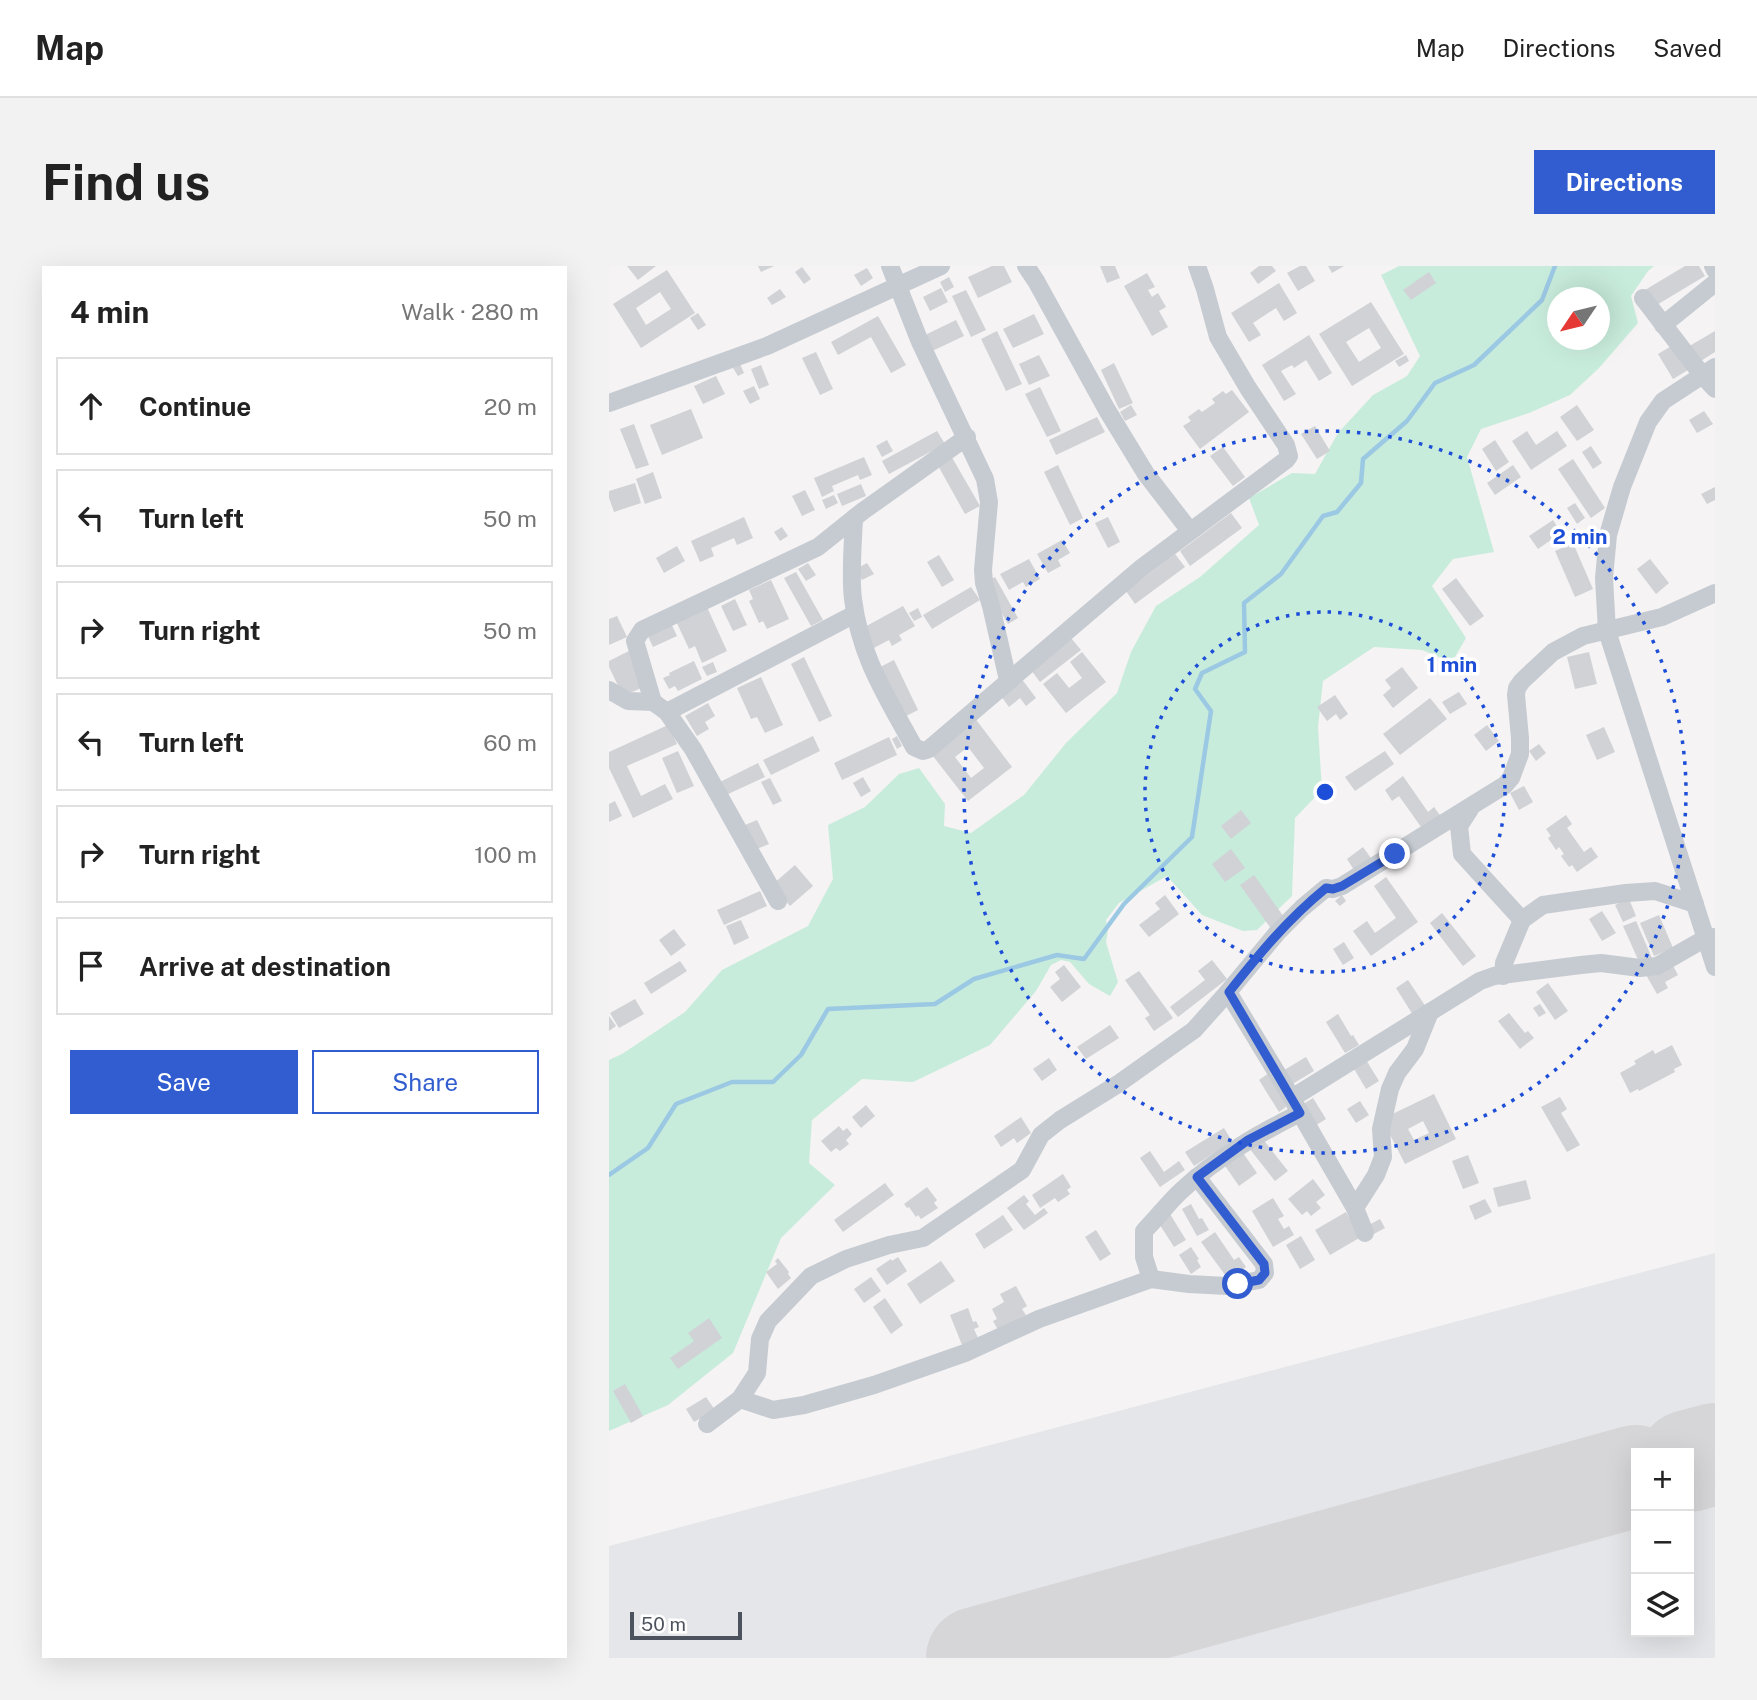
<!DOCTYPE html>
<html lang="en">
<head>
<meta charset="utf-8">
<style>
	body { margin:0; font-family:"Public Sans",sans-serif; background:#f2f2f2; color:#222 }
	.controls { position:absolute; right:21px; bottom:21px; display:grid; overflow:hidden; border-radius:0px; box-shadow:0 7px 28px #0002 }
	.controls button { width:63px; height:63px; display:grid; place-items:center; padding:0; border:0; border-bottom:2px solid #e0e0e0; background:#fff; color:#222; font:35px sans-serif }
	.compass { position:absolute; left:938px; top:21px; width:63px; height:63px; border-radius:50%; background:#fff; box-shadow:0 7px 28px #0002; rotate:235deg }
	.scale { position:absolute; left:21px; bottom:18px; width:112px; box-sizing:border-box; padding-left:7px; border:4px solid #4d535e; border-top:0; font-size:19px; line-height:24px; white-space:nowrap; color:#4d535e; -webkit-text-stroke:5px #fff; paint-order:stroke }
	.stop { position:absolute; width:21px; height:21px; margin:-16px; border:5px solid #325dd0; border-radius:50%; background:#fff }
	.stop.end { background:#325dd0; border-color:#fff; box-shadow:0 2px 7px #0008 }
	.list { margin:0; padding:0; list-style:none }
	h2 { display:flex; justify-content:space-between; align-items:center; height:91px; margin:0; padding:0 28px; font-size:30px }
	h2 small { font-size:23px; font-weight:400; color:#767676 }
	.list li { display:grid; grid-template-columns:46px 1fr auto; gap:21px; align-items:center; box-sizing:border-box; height:98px; margin:0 14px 14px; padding:0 14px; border:2px solid #e0e0e0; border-radius:0px }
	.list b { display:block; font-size:26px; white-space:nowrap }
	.list em { font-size:23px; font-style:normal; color:#767676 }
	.actions { display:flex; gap:14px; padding:21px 28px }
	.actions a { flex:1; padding:16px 0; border:2px solid #325dd0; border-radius:0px; text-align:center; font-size:24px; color:#325dd0 }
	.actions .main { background:#325dd0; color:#fff }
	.icon { flex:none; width:38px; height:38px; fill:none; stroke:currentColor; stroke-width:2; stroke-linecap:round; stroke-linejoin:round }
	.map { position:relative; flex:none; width:1106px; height:1392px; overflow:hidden; border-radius:0px }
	header { display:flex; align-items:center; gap:42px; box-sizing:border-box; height:98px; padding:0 35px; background:#fff; border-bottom:2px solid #e0e0e0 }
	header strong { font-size:33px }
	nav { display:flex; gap:38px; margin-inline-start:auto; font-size:24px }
	.intro { display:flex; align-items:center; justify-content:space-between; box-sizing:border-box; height:168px; padding:0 42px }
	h1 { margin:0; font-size:49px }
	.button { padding:18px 32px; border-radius:0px; background:#325dd0; color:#fff; font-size:24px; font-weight:700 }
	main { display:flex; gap:42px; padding:0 42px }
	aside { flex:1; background:#fff; border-radius:0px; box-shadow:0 7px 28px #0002 }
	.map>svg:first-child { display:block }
</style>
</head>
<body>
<header>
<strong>Map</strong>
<nav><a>Map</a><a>Directions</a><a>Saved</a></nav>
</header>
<div class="intro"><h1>Find us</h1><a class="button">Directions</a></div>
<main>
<aside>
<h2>4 min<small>Walk · 280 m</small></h2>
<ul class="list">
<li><svg class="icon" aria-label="ahead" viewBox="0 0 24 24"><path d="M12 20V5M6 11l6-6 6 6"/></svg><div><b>Continue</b></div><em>20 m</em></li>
<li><svg class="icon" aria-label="left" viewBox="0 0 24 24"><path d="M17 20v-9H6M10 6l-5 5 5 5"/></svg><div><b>Turn left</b></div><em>50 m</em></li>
<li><svg class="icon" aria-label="right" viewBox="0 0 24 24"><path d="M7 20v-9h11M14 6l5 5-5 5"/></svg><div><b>Turn right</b></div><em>50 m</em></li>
<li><svg class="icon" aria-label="left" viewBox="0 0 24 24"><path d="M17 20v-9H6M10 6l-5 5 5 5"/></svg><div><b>Turn left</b></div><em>60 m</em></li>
<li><svg class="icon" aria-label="right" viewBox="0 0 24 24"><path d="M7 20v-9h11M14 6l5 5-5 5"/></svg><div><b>Turn right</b></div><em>100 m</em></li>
<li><svg class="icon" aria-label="arrive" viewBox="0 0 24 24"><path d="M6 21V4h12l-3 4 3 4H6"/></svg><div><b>Arrive at destination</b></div></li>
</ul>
<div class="actions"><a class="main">Save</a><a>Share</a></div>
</aside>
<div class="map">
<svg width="1106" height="1392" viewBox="0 0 1106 1392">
	<rect width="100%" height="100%" fill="#f5f3f3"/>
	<path fill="#e5e6e9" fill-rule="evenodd" d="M1106,987V1392H0V1280ZM1027,1187H1080V1366H1027Z"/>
	<path fill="#c8ecdc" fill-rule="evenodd" d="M790,0H1045L1039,5L1022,30L1029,57L990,102L961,129L920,147L872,163L858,191L885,286L844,293L823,320L857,372L843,396L813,384L765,381L714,415L709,461L713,524L686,552L683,630L648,664L634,665L593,649L558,610L510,637L497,654L499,664L497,676L509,716L501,730L480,718L461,696L452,694L442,699L427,725L381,779L304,816L253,813L203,854L200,897L226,919L172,972L124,1087L59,1139L0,1165V794L13,788L76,746L113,704L199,660L224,613L219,559L256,541L290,508L310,502L336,538L335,560L362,567L415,529L457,477L508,427L522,386L547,340L591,311L650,259L640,232L683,207L706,208L729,167L764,129L798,110L811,90L772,9ZM948,32H990V74H948Z"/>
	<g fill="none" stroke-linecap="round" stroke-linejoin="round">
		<polyline stroke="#9bc8e3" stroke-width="4.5" points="0,909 39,882 67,838 123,816 164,816 192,789 219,743 326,738 365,713 448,689 475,693 515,638 583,571 602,445 586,423 593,407 636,386 635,337 672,308 714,250 728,246 752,217 754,193 798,155 826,117 865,99 933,34 946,0"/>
		<g stroke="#d6d5d8" stroke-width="102">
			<polyline points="1080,1195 1106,1188"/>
			<polyline points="368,1392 1027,1210"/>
		</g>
	</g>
	<g fill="#d0d2d6" fill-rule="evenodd">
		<polygon points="18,0 47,0 29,14"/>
		<polygon points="149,0 165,0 152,6"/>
		<polygon points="383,0 395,0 403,16 369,32 359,11"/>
		<polygon points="491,0 506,0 511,12 498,17"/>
		<polygon points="650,0 663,0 667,5 649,18 641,7"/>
		<polygon points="691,0 697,0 706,15 689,25 678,7"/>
		<polygon points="719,0 735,0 723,7"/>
		<polygon points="1076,0 1090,0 1096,10 1046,40 1036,24"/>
		<polygon points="193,1 202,13 195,18 186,6"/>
		<polygon points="258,2 264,12 252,20 245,9"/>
		<path d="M58,4L86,47L32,82L4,38ZM51,26L62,43L37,59L27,42Z"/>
		<polygon points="820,6 827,17 802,34 794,24"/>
		<polygon points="538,7 546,21 539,24 543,31 549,27 557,41 550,45 559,61 543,70 515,20"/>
		<polygon points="340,11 345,21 336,26 331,16"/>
		<polygon points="670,17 688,47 675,55 667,42 644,57 652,69 640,76 622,47"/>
		<polygon points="332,22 339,36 321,45 314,31"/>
		<polygon points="171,23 177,31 163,39 158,32"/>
		<polygon points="357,24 377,64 362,71 343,30"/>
		<path d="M762,36L795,88L743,120L710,68ZM760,62L772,82L750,96L737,76Z"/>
		<polygon points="89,47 97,59 89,64 81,52"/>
		<polygon points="425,48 435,68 404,82 394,63"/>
		<polygon points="269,50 297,99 282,107 262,71 229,89 222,76"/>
		<polygon points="347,54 355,70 321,86 314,70"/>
		<polygon points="388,65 413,118 397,125 372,73"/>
		<polygon points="1106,65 1106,86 1087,98 1077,82"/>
		<polygon points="700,69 723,107 710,115 697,94 685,102 683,99 672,105 687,128 675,135 653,99"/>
		<polygon points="1064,79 1079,104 1064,113 1049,88"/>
		<polygon points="207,86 224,123 211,129 193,92"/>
		<polygon points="430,89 441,110 420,119 410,98"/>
		<polygon points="797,89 800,95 790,101 786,95"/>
		<polygon points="505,97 524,137 510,143 492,104"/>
		<polygon points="131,98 135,107 129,110 124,102"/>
		<polygon points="152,99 160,119 150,123 142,103"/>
		<polygon points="107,110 116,128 94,138 85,120"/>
		<polygon points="145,120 151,133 141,138 134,125"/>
		<polygon points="431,121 452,165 438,171 416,128"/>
		<polygon points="623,124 640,146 591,183 574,160 582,155 579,151 590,143 593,146 606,137 603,133 614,125 617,128"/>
		<polygon points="522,139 528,149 516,155 511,146"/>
		<polygon points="968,139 985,164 968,175 951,151"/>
		<polygon points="82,143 94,172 53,189 41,159"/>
		<polygon points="1095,145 1104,158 1088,167 1080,154"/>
		<polygon points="488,151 496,166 447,189 440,174"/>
		<polygon points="25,158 40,199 27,203 11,163"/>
		<polygon points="706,160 721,185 708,193 692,168"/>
		<polygon points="328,165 336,178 280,208 273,195"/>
		<polygon points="918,165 927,179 948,165 958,180 922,204 903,175"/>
		<polygon points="278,174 284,185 273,191 267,180"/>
		<polygon points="886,174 900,196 887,205 873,183"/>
		<polygon points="982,180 993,197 984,203 973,186"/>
		<polygon points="614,181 636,211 624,220 601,190"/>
		<polygon points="341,188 371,240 356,248 327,196"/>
		<polygon points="255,191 263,209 251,214 249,209 223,220 225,225 213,231 205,212"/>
		<polygon points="964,193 996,242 982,252 949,203"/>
		<polygon points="449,199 474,252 461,259 435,206"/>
		<polygon points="904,199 912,211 886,229 878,217"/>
		<polygon points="44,206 53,232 36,238 27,213"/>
		<polygon points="26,217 32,237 5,246 0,232 0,225"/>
		<polygon points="252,218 257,230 233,240 228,228"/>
		<polygon points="1106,221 1106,234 1098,238 1092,228"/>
		<polygon points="196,224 206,244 193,250 183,230"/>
		<polygon points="225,229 229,237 217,243 213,234"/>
		<polygon points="966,237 976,252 968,258 958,242"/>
		<polygon points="622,247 633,262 581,300 571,285"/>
		<polygon points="135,251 144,272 128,279 125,272 102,282 105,290 91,296 82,275"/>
		<polygon points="499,251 511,276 499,282 486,257"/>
		<polygon points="944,254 952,267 929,283 920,270"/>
		<polygon points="173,261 179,270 171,275 165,266"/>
		<polygon points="453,274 461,287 449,294 452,300 439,307 428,288"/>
		<polygon points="964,277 984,323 966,331 946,285"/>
		<polygon points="68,280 76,295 55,307 47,292"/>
		<polygon points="566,288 576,301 526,338 517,325"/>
		<polygon points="330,289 345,314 333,321 318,296"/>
		<polygon points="420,293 431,313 417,321 414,316 400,324 391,308"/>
		<polygon points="1041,293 1060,317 1047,328 1028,303"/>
		<polygon points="199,297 207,309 197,315 189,303"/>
		<polygon points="258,297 265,308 253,314 247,303"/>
		<polygon points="187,306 214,354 202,360 175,312"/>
		<polygon points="386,311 409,352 399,358 375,317"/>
		<polygon points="847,312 875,350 861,360 833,323"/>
		<polygon points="162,314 180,353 158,363 154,355 150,357 140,335 144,333 140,324"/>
		<polygon points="362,321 371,334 323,363 314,349"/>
		<polygon points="126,333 138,359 124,365 112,340"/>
		<polygon points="294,340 306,360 290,369 293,374 283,380 280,374 263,383 252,363"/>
		<polygon points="98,341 118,385 93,397 86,380 80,383 67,355"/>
		<polygon points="309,342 313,351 305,355 300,347"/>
		<polygon points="8,350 18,371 0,379 0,353"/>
		<polygon points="61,355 68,370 44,381 37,366"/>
		<polygon points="462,372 472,384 431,416 422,404"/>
		<polygon points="22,384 39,419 14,430 0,401 0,395"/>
		<polygon points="473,386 497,416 457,447 434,418 448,407 460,422 473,412 461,396"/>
		<polygon points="980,386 988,418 966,423 958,391"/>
		<polygon points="195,391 223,450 210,456 182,398"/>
		<polygon points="285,394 309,444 295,451 271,401"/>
		<polygon points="85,395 93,413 69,425 66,420 60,423 54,412 61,409 60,407"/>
		<polygon points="104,396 108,406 98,410 93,401"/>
		<polygon points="793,401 809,422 784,442 774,429 782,422 776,414"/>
		<polygon points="152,411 174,459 156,467 148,451 142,453 128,422"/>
		<polygon points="412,412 427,432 417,440 411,432 400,441 389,426"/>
		<polygon points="850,426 858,438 841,448 833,436"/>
		<polygon points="726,429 739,448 731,454 727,448 718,455 708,441"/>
		<polygon points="821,432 838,453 791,489 774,468"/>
		<polygon points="99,437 106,450 96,456 100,463 88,470 76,450"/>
		<path d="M365,451L403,501L359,535L320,485ZM359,481L375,502L362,512L346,491Z"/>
		<polygon points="59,459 68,478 18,500 32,530 56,518 64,533 24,552 0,502 0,486"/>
		<polygon points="878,459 890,475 877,485 865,469"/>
		<polygon points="995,461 1006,486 988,494 977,469"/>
		<polygon points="204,470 211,485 162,509 154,494"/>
		<polygon points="288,470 293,480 288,483 283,473"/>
		<polygon points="280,471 288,489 233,514 225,497"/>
		<polygon points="930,478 937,487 927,495 920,485"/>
		<polygon points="69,485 85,520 68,527 53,492"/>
		<polygon points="776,485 785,498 746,525 736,511"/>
		<polygon points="149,497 156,511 117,529 111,516"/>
		<polygon points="794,510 819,546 825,541 833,552 815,565 790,530 783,535 776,524"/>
		<polygon points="254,511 262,525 252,531 244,517"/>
		<polygon points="161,512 173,535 164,539 152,516"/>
		<polygon points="915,520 924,536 910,544 901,527"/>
		<polygon points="6,535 13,550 0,556 0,538"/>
		<polygon points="632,544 642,557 622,573 612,560"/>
		<polygon points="957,549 963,558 958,562 975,586 982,581 989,591 968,606 963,599 960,601 952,590 955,588 950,581 947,584 939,572 942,570 937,563"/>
		<polygon points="148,554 160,578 148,583 136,559"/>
		<polygon points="754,581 764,595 747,607 738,593"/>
		<polygon points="622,583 636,602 616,616 603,598"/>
		<polygon points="186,599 204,620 181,640 163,619"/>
		<polygon points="645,609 677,654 663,664 631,619"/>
		<polygon points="777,611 809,656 762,690 744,665 758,655 766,667 787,652 765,620"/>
		<polygon points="151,625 158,640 115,659 108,644"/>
		<polygon points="556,629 570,648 540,671 530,659 551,643 546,637"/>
		<polygon points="733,629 737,635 731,640 726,635"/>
		<polygon points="1020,633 1027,650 1014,656 1006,639"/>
		<polygon points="993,645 1007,667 993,675 980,653"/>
		<polygon points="833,647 867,690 854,700 821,657"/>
		<polygon points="1050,649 1064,682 1045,690 1031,657"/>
		<polygon points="132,654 140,672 125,679 117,660"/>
		<polygon points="1027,655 1043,692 1031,698 1014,660"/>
		<polygon points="65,663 77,679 62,690 50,674"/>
		<polygon points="735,676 745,692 734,699 724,683"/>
		<polygon points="603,694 618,713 569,751 561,741 596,714 589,705"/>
		<polygon points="71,695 78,705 42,728 35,717"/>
		<polygon points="1062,696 1069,709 1056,716 1059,722 1048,728 1037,709"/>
		<polygon points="455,699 472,721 453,736 441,721 451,713 446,706"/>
		<polygon points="530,705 564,752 545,765 536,752 541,749 516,714"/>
		<polygon points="799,714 817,741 804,749 787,722"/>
		<polygon points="939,717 959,745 946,754 927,726"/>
		<polygon points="26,733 35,748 10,762 1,747"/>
		<polygon points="931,738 937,747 930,751 924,742"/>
		<polygon points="900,747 916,767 919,765 925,772 911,783 889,755"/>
		<polygon points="729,748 742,770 744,769 750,779 736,787 717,756"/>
		<polygon points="0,750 7,760 0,765"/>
		<polygon points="501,759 510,772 477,793 468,781"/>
		<polygon points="1063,779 1073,799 1065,803 1066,806 1030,825 1029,823 1021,827 1011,807 1027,798 1025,795 1044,784 1046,788"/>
		<polygon points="754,789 770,815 757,823 741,796"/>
		<polygon points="697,791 705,805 680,820 672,806"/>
		<polygon points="440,792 448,804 433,815 424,803"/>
		<polygon points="660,807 681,838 670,846 650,814"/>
		<path d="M825,828L847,873L796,898L773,853ZM814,855L820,867L805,874L799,863Z"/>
		<polygon points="951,831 958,843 952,847 971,879 958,886 932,841"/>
		<polygon points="704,832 717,853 704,861 691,840"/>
		<polygon points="751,835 760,849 747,857 738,843"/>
		<polygon points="257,839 266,850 252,862 243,851"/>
		<polygon points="412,851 422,867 408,877 405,872 392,881 385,870"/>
		<polygon points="230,860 234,865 238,862 243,868 237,874 240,878 231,885 227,882 222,886 212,875"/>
		<polygon points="615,862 623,875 585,900 576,886"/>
		<polygon points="653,872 679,905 666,915 640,882"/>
		<polygon points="632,884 648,907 630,920 614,897"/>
		<polygon points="541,885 555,906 570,895 576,904 551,921 531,892"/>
		<polygon points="859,889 870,917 854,923 843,895"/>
		<polygon points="454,908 462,921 458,924 461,928 449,936 446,932 431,942 423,929"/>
		<polygon points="704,913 716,929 707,936 712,942 702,950 698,945 693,949 679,933"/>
		<polygon points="917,914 922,933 889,941 884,922"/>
		<polygon points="276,917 285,929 234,966 225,954"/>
		<polygon points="318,921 328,934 325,937 329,942 312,953 309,949 307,951 300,941 298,942 295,938"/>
		<polygon points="415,929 420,935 417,938 426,949 435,942 439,947 415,964 398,942"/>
		<polygon points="664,932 675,950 669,953 675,963 680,960 685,969 664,981 643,945"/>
		<polygon points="876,933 883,946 866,954 860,940"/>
		<polygon points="582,938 590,953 593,952 600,964 588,970 573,943"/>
		<polygon points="737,946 752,971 721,989 706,964"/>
		<polygon points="561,948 577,974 565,981 549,956"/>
		<polygon points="394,949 404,964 375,983 366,968"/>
		<polygon points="771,953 776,962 763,969 758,960"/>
		<polygon points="487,964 502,988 491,995 476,971"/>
		<polygon points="606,966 625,994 630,991 637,1001 619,1013 592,976"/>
		<polygon points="692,970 706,994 691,1003 677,979"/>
		<polygon points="582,981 590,993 588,994 592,1001 582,1008 570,989"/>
		<polygon points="289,991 298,1005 278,1019 267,1003 282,993 283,995"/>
		<polygon points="169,992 180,1006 179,1008 182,1012 169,1023 157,1006 168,998 166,995"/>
		<polygon points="332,995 346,1015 311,1038 298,1018"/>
		<polygon points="262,1011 272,1025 255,1037 245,1023"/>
		<polygon points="407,1020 418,1040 413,1043 417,1049 389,1064 384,1055 388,1053 383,1043 395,1036 391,1028"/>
		<polygon points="276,1032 294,1059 282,1068 264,1041"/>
		<polygon points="359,1042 364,1056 367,1055 370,1061 365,1063 369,1072 353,1079 341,1049"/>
		<polygon points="100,1052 113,1072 69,1103 61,1092 85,1075 79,1067"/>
		<polygon points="16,1118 34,1150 22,1157 4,1125"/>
		<polygon points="97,1131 106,1144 85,1156 77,1143"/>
	</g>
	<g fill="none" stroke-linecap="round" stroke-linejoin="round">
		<g stroke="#c6cbd2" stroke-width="18">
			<polyline points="281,0 311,76 376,213 380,236 374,304 375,317 382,340 399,414"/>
			<polyline points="417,0 427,15 498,144 537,208 581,265"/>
			<polyline points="1104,0 1106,4"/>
			<polyline points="1034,32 1094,110 1106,123"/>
			<polyline points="1054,59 1106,17"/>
			<polyline points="1106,101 1054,135 1039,156 1013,221 999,269 995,312 998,365 1106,701"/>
			<polyline points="0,137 158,80 332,0"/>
			<path d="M245,252C244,277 241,310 244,333C251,391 278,431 305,481L314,485L320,483L531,303L677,194L680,190L677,179L639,122L609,71L596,23L588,0"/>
			<polyline points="0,424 19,435 44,436 58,446 84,483 169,635"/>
			<polyline points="44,436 26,375 33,364 209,281 254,245 358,171"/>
			<polyline points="58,446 246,348"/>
			<polyline points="861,543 850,560 853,588 913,654 895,697 894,710"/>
			<polyline points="913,654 934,639 1017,627 1046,625 1086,638"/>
			<polyline points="619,726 683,832 871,715 885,710 972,699 992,697 1031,702 1048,700 1097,672 1106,671"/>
			<polyline points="686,838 746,942 756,967"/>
			<polyline points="746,942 767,909 774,891 772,863 781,823 788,807 806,783 821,746"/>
			<path d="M542,1013L535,991V965C548,952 559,937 572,925C607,892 649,868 691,847"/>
			<polyline points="131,1133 164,1144 195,1139 265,1119 356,1087 430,1053 542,1013 580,1018 618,1020 650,1014 656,1007 655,998 588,911"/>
			<polyline points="98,1158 131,1133 148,1107 151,1073 159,1055 202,1010 237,993 280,979 314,972 413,904 432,869 451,854 509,818 585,764 619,726 668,667 693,642 717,622 724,623 733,620 896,519 902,512 911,488 911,472 907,429 908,422 913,415 944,386 974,370 1053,351 1106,327"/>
		</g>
	</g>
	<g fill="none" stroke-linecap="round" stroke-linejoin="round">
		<path stroke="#325dd0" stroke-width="9" d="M629,1018L650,1014L656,1007L655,998L588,911L639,874L691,847L620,726C651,687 678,654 717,622L724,623L733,620L786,588"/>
	</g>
	<g fill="none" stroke="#1d4ed8" stroke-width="3.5" stroke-dasharray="3.5 7">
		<circle cx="716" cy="526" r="180"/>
		<circle cx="716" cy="526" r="361"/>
	</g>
	<circle cx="716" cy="526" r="10" fill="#1d4ed8" stroke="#fff" stroke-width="3.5"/>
	<g font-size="21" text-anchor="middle" font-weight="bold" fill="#1d4ed8" stroke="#fff" stroke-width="7" stroke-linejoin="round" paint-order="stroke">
		<text x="971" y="278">2 min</text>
		<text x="843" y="406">1 min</text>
	</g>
</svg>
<div class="controls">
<button>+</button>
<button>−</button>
<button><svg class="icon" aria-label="layers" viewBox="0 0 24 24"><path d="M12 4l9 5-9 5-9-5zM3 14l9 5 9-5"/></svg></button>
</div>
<svg class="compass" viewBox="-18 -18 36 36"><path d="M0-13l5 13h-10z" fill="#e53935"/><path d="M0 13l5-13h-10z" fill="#767676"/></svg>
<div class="scale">50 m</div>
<div class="stop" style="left:629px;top:1018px"></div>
<div class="stop end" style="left:786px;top:588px"></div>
</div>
</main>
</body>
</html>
